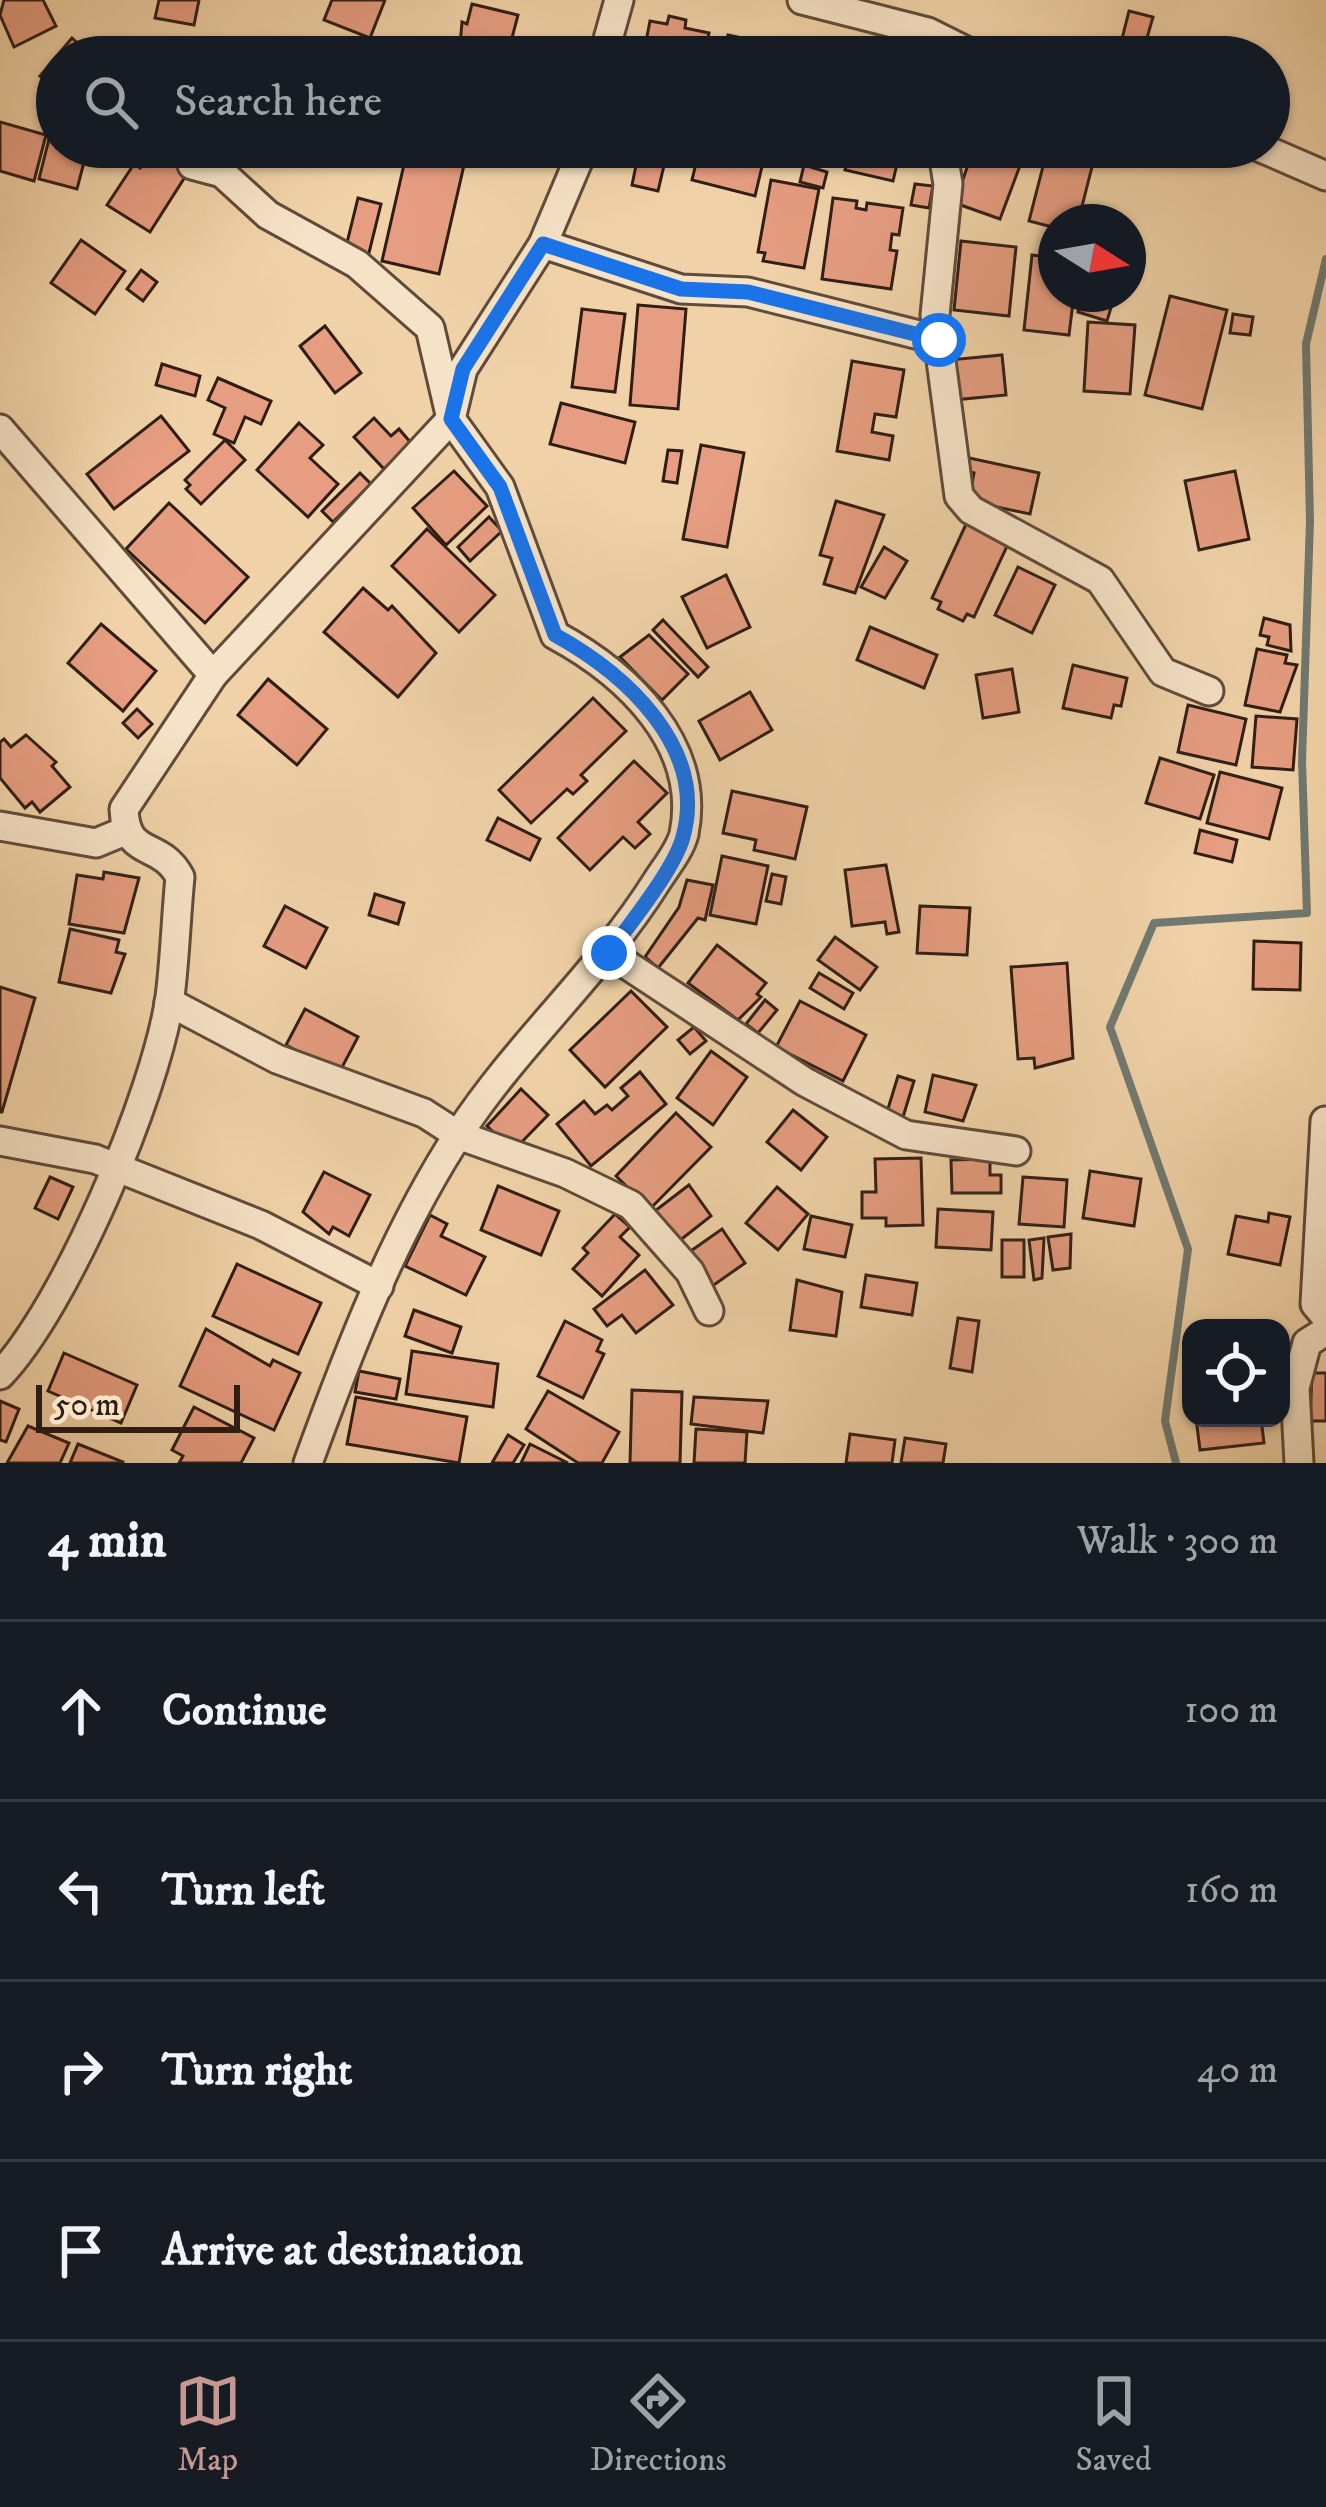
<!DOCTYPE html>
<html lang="en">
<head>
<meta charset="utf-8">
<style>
	body { margin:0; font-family:"IM FELL DW Pica",serif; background:#242831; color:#f1f3f6 }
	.controls { position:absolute; right:36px; bottom:36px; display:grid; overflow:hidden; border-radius:24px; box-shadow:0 3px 9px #0004 }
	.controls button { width:108px; height:108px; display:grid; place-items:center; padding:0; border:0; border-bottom:3px solid #363941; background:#171b24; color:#f1f3f6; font:60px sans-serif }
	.compass { position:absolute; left:1038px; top:204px; width:108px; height:108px; border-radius:50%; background:#171b24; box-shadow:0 3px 9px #0004; rotate:101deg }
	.scale { position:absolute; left:36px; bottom:30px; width:204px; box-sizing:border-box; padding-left:12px; border:6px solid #301e15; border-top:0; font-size:33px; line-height:42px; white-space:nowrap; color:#301e15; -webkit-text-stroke:9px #f6e2c6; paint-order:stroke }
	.stop { position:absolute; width:36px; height:36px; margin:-27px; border:9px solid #1a73e8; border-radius:50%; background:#fff }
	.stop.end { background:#1a73e8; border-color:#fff; box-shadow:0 3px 12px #0008 }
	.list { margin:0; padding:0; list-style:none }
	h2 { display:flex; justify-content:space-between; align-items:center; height:156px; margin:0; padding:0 48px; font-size:51px }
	h2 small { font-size:39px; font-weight:400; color:#9ea1a6 }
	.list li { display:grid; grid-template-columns:78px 1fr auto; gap:36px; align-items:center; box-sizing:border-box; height:180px; padding:0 48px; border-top:3px solid #363941 }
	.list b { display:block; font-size:45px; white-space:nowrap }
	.list em { font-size:39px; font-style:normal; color:#9ea1a6 }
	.icon { flex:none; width:66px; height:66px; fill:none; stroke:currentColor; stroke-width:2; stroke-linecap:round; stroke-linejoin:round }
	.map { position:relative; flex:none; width:1326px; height:1463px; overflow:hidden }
	.search { position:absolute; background:#171b24; box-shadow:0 3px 9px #0004; left:36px; right:36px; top:36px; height:132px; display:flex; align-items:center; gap:30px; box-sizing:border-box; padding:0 42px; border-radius:66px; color:#9ea1a6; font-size:45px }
	.sheet { height:876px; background:#171b24 }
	nav { display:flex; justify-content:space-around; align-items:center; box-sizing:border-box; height:168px; border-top:3px solid #363941; background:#171b24; font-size:33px; color:#9ea1a6 }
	nav a { display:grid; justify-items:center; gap:6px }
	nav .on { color:#c59692 }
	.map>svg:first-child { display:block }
</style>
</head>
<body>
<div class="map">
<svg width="1326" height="1463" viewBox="0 0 1326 1463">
	<rect width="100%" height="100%" fill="#f1d2a8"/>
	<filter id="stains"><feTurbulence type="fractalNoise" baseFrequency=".00167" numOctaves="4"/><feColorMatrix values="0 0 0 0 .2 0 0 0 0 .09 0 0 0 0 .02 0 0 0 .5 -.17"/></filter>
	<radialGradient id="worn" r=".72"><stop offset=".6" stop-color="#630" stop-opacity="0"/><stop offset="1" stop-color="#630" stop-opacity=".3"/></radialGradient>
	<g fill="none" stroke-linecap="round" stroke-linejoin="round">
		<polyline stroke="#717971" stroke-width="8" points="1176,1463 1165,1421 1188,1249 1110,1027 1154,923 1307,913 1302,761 1310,521 1306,344 1326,259"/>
	</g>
	<g fill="#e69d81" stroke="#301e15" stroke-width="3">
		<polygon points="4,0 43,0 56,26 14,47 0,15"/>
		<polygon points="159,0 199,0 194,25 155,18"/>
		<polygon points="332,0 385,0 370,38 324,20"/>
		<polygon points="472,4 518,15 507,57 459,57 462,22 467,24"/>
		<polygon points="1129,11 1153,17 1145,45 1122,39"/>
		<polygon points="669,16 686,20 685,28 709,33 704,57 643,57 650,21 667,24"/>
		<polygon points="728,35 779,46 777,57 723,57"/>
		<polygon points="72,38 93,57 57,57 57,90 40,76"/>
		<polygon points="797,38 847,50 845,57 792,57"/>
		<polygon points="0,122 46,135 34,181 0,171"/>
		<polygon points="50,135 57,137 57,147 88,147 77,189 39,179"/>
		<polygon points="408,147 467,152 439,274 382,261"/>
		<polygon points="700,147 764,158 755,196 692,180"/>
		<polygon points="771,147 814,147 811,162 769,152"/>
		<polygon points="851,147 901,147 893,181 845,170"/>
		<polygon points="974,147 1027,147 1000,219 955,203"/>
		<polygon points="1048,147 1097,147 1078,222 1056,222 1056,228 1029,221"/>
		<polygon points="151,150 190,169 150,232 107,205 134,164 140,168"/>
		<polygon points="639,151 666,157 658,191 632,185"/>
		<polygon points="804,165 827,172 823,188 800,182"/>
		<polygon points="771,180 819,189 804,268 763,261 765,253 758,252"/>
		<polygon points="915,184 933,186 929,208 911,205"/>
		<polygon points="358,198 381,204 367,261 344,255"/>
		<polygon points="833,198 857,201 856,208 866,210 867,203 903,208 899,235 892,234 890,250 897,251 891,289 822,279"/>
		<polygon points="81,240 125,271 95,314 51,283"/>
		<polygon points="961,241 1016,247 1009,316 954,310"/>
		<polygon points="1032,255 1056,258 1056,294 1074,294 1069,335 1024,330"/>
		<polygon points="141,270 157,282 143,301 127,289"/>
		<polygon points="1084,294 1115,294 1107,321 1078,312"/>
		<polygon points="1170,296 1227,310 1202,409 1145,395"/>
		<polygon points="638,305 686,309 678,409 630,405"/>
		<polygon points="582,309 625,314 615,392 572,387"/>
		<polygon points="1233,314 1253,317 1250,335 1230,333"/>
		<polygon points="1088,322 1135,325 1130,394 1084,391"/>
		<polygon points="325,326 361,373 335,393 300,346"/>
		<polygon points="1002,355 1006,395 953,400 949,360"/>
		<polygon points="852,361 904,370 896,417 875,414 872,432 893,436 889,460 837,451"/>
		<polygon points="162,364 200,376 195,396 156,385"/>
		<polygon points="218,378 271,401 261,424 245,417 234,443 214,434 225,408 208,400"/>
		<polygon points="561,403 635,422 625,463 550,444"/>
		<polygon points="161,416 189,451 114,509 87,474"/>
		<polygon points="374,418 391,436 399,429 411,443 384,469 354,437"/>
		<polygon points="299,423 323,445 310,458 338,484 308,517 257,470"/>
		<polygon points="225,440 245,460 201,504 186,489 190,485 185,480"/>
		<polygon points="701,445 744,453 727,547 683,539"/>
		<polygon points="668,450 682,451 677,483 663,481"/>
		<polygon points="960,456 1039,473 1030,514 969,501 974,473 957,469"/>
		<polygon points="454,471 487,506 446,545 413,508"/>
		<polygon points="1235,471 1249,539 1199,550 1185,481"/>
		<polygon points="360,473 371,484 333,522 322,511"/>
		<polygon points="836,501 884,515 855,593 824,584 832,558 820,555"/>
		<polygon points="169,503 248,577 205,623 126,549"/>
		<polygon points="489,517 502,531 470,561 458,547"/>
		<polygon points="967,522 1009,542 974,617 967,614 963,621 938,609 941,602 932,598"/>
		<polygon points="427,529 495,595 459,632 392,566"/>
		<polygon points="884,547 907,561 885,598 861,587"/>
		<polygon points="1018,567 1055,585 1032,633 995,615"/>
		<polygon points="726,575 750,627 707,648 682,597"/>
		<polygon points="363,588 388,610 392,606 436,653 398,697 324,632"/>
		<polygon points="1264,618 1290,625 1291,651 1267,645 1269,637 1260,635"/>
		<polygon points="663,620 708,667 698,677 653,630"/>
		<polygon points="101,624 156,671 123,711 68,663"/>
		<polygon points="870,627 937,655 924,688 857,660"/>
		<polygon points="649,635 688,674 662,700 620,657"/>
		<polygon points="1257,649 1287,655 1285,663 1297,665 1280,712 1245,705"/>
		<polygon points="1073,665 1127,678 1121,706 1114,705 1111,718 1063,708"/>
		<polygon points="1012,669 1019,712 983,718 976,675"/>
		<polygon points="268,679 327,729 297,765 238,715"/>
		<polygon points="750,692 772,730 720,760 699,721"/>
		<polygon points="593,698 626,731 581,775 587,781 573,794 567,789 531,823 499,790"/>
		<polygon points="1188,705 1246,719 1236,765 1178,752"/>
		<polygon points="137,709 152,724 138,738 123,723"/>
		<polygon points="1256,716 1297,719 1293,770 1252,767"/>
		<polygon points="26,735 56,762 52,766 70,787 40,812 32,802 25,808 0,778 0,742 4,739 11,747"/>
		<polygon points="1160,758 1214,775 1200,819 1146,803"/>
		<polygon points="634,761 667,793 638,822 650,834 635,848 623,837 590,870 558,838"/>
		<polygon points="1220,772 1282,788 1269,839 1207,823"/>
		<polygon points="732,791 807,807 795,859 754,850 756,840 723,833"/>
		<polygon points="498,818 540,839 530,860 487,840"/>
		<polygon points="1200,830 1237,840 1232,862 1195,853"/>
		<polygon points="722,856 768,866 756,924 710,915"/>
		<polygon points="886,865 899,932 887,934 885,922 852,926 845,870"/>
		<polygon points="104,872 139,878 124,933 69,924 77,875 103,879"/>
		<polygon points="772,874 786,877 781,904 766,901"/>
		<polygon points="687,880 713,885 705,920 698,918 658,968 645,957 679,907"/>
		<polygon points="375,894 404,903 398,924 369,915"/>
		<polygon points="285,906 327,928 306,968 264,946"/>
		<polygon points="920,906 970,908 967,955 917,953"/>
		<polygon points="70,929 119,940 116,952 125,954 111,993 59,982"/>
		<polygon points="835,937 877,967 860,990 818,960"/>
		<polygon points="1254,941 1301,943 1300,990 1253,989"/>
		<polygon points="717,945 766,983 757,994 761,997 738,1020 688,983"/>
		<polygon points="1067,963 1073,1058 1035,1068 1034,1058 1018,1059 1011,967"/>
		<polygon points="819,973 853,993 844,1009 810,988"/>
		<polygon points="0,987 35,998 2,1112 0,1112"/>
		<polygon points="631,991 667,1027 605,1087 570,1050"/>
		<polygon points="765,1000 777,1010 758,1033 746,1024"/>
		<polygon points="800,1001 866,1035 843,1081 776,1047"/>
		<polygon points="305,1009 358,1037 339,1073 286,1045"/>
		<polygon points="694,1027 706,1041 690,1054 678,1040"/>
		<polygon points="711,1051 747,1077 713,1125 677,1098"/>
		<polygon points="640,1072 666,1104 591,1166 557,1124 584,1101 595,1114 607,1105 612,1110 628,1096 621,1088"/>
		<polygon points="933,1075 976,1085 963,1121 925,1112"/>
		<polygon points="898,1076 914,1081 903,1117 887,1112"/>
		<polygon points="521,1089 548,1115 513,1151 487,1126"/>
		<polygon points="793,1110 827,1137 801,1170 767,1142"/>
		<polygon points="676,1113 711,1147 650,1209 616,1176"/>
		<polygon points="921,1158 923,1225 886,1226 886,1218 862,1218 862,1192 876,1192 875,1159"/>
		<polygon points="990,1159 990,1175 1001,1175 1001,1193 952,1193 951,1160"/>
		<polygon points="1090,1171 1141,1179 1134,1226 1083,1218"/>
		<polygon points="324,1172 370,1195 349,1236 333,1227 329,1234 303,1212"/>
		<polygon points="50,1177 73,1187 58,1219 35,1208"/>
		<polygon points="1023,1177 1067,1180 1064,1227 1019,1224"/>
		<polygon points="689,1185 711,1216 674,1245 651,1214"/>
		<polygon points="498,1186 559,1211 541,1255 481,1230"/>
		<polygon points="777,1187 808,1214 778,1250 746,1223"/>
		<polygon points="938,1209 993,1212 991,1250 936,1247"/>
		<polygon points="1269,1213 1290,1217 1280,1265 1228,1254 1236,1216 1268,1222"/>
		<polygon points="615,1214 630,1227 620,1237 639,1255 602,1296 573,1269 588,1253 583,1248"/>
		<polygon points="430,1215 447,1224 441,1236 485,1257 466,1295 405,1266"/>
		<polygon points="811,1216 852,1225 845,1257 804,1249"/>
		<polygon points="722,1229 745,1263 711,1287 688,1253"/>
		<polygon points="1071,1234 1070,1268 1053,1270 1048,1237"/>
		<polygon points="1044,1238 1042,1278 1034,1280 1029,1240"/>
		<rect x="1002" y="1240" width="22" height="37"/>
		<polygon points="237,1264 321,1303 298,1354 213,1316"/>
		<polygon points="645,1270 673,1305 636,1333 622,1315 607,1326 594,1309"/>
		<polygon points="866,1275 917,1283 912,1315 861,1307"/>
		<polygon points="797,1280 842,1292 836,1336 790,1330"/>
		<polygon points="414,1310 461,1327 452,1353 405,1336"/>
		<polygon points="958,1318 979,1321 972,1372 950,1368"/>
		<polygon points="565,1321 602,1340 597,1351 604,1354 583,1398 538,1376"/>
		<polygon points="206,1329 270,1366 273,1360 300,1373 274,1430 180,1386"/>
		<polygon points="412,1351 498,1364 493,1407 406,1394"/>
		<polygon points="64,1353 137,1385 121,1423 48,1391"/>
		<polygon points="359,1371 400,1379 396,1399 355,1392"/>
		<polygon points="1312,1373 1326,1373 1326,1421 1310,1421"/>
		<polygon points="632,1390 682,1392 680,1463 630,1463"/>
		<polygon points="548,1391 619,1432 602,1463 578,1463 526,1429"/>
		<polygon points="356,1397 467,1417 459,1463 347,1444"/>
		<polygon points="694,1397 768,1401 763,1433 691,1424"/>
		<polygon points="0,1401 19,1409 6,1442 0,1440"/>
		<polygon points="194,1407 254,1438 241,1463 179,1463 183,1456 172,1450"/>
		<polygon points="1196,1418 1261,1418 1264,1443 1200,1450"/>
		<polygon points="28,1426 69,1443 60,1463 7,1463"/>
		<polygon points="696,1429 747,1432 745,1463 694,1463"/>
		<polygon points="850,1434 895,1440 892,1463 846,1463"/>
		<polygon points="508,1435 524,1445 513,1463 492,1463"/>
		<polygon points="905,1438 946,1444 943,1463 901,1463"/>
		<polygon points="78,1444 123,1462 123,1463 70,1463"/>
		<polygon points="530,1444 568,1463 521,1463"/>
	</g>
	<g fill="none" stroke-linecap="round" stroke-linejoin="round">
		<g stroke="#604b3a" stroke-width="33">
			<g id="minor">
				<polyline points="802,0 928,32 978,57"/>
				<polyline points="603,57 619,0"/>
				<polyline points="942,147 948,184 935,315 959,496 971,510 1100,580 1163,672 1209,691"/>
				<polyline points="1259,147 1326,176"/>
				<polyline points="543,244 681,289 748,292 939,340"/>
				<polyline points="0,429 213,675"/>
				<polyline points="0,826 96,843 125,831"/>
				<polyline points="609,953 805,1082 906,1135 1016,1151"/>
				<polyline points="169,1002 277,1059 424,1113 458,1135 565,1173 631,1205 690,1272 709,1311"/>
				<polyline points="1325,1121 1315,1304 1326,1317"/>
				<polyline points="0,1141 95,1159 261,1225 379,1286"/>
				<path d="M0,1375C66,1306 156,1094 170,997C175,958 176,917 180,877C160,839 126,860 124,809L213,675L451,419L430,328L357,264L268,215L222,173L192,165"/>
				<path d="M308,1463C349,1350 394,1233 460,1132C519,1042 600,972 657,881C666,867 680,850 684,834C702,744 627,674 555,635L500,487L451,419L463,369L543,244L584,147"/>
				<polyline points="1299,1463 1295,1388 1307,1343 1326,1331"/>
			</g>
		</g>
		<use href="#minor" stroke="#f6e2c6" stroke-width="27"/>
	</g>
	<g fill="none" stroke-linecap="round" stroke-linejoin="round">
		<path stroke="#1a73e8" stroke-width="15" d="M609,953C630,923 674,870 683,837C708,747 624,673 555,635L500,487L451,419L463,369L543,244L681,289L748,292L939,340"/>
	</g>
	<rect width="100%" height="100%" filter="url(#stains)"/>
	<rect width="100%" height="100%" fill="url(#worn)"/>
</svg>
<div class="controls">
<button><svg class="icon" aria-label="locate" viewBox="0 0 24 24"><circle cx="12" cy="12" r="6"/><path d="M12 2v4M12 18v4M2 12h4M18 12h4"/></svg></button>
</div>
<svg class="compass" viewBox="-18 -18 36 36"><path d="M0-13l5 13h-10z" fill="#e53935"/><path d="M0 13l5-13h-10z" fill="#9ea1a6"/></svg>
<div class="scale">50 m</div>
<div class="stop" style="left:939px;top:340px"></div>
<div class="stop end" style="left:609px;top:953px"></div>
<div class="search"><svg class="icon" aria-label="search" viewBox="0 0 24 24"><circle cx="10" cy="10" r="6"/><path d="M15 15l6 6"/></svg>Search here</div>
</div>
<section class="sheet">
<h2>4 min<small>Walk · 300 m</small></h2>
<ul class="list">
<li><svg class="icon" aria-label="ahead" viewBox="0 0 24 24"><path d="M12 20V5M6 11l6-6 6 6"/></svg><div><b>Continue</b></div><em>100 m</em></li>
<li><svg class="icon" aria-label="left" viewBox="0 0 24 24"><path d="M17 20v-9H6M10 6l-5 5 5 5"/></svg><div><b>Turn left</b></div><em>160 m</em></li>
<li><svg class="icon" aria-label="right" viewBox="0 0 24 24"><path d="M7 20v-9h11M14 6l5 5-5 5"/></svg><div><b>Turn right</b></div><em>40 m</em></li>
<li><svg class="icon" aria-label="arrive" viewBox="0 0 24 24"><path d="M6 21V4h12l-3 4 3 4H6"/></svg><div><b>Arrive at destination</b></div></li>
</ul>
</section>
<nav>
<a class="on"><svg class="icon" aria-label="map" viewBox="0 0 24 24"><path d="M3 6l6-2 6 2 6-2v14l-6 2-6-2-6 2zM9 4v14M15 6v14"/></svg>Map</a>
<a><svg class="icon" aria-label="directions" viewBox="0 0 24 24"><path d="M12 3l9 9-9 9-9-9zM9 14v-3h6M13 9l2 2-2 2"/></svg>Directions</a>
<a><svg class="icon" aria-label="saved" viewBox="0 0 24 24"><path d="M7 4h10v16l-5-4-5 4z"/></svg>Saved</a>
</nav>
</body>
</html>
